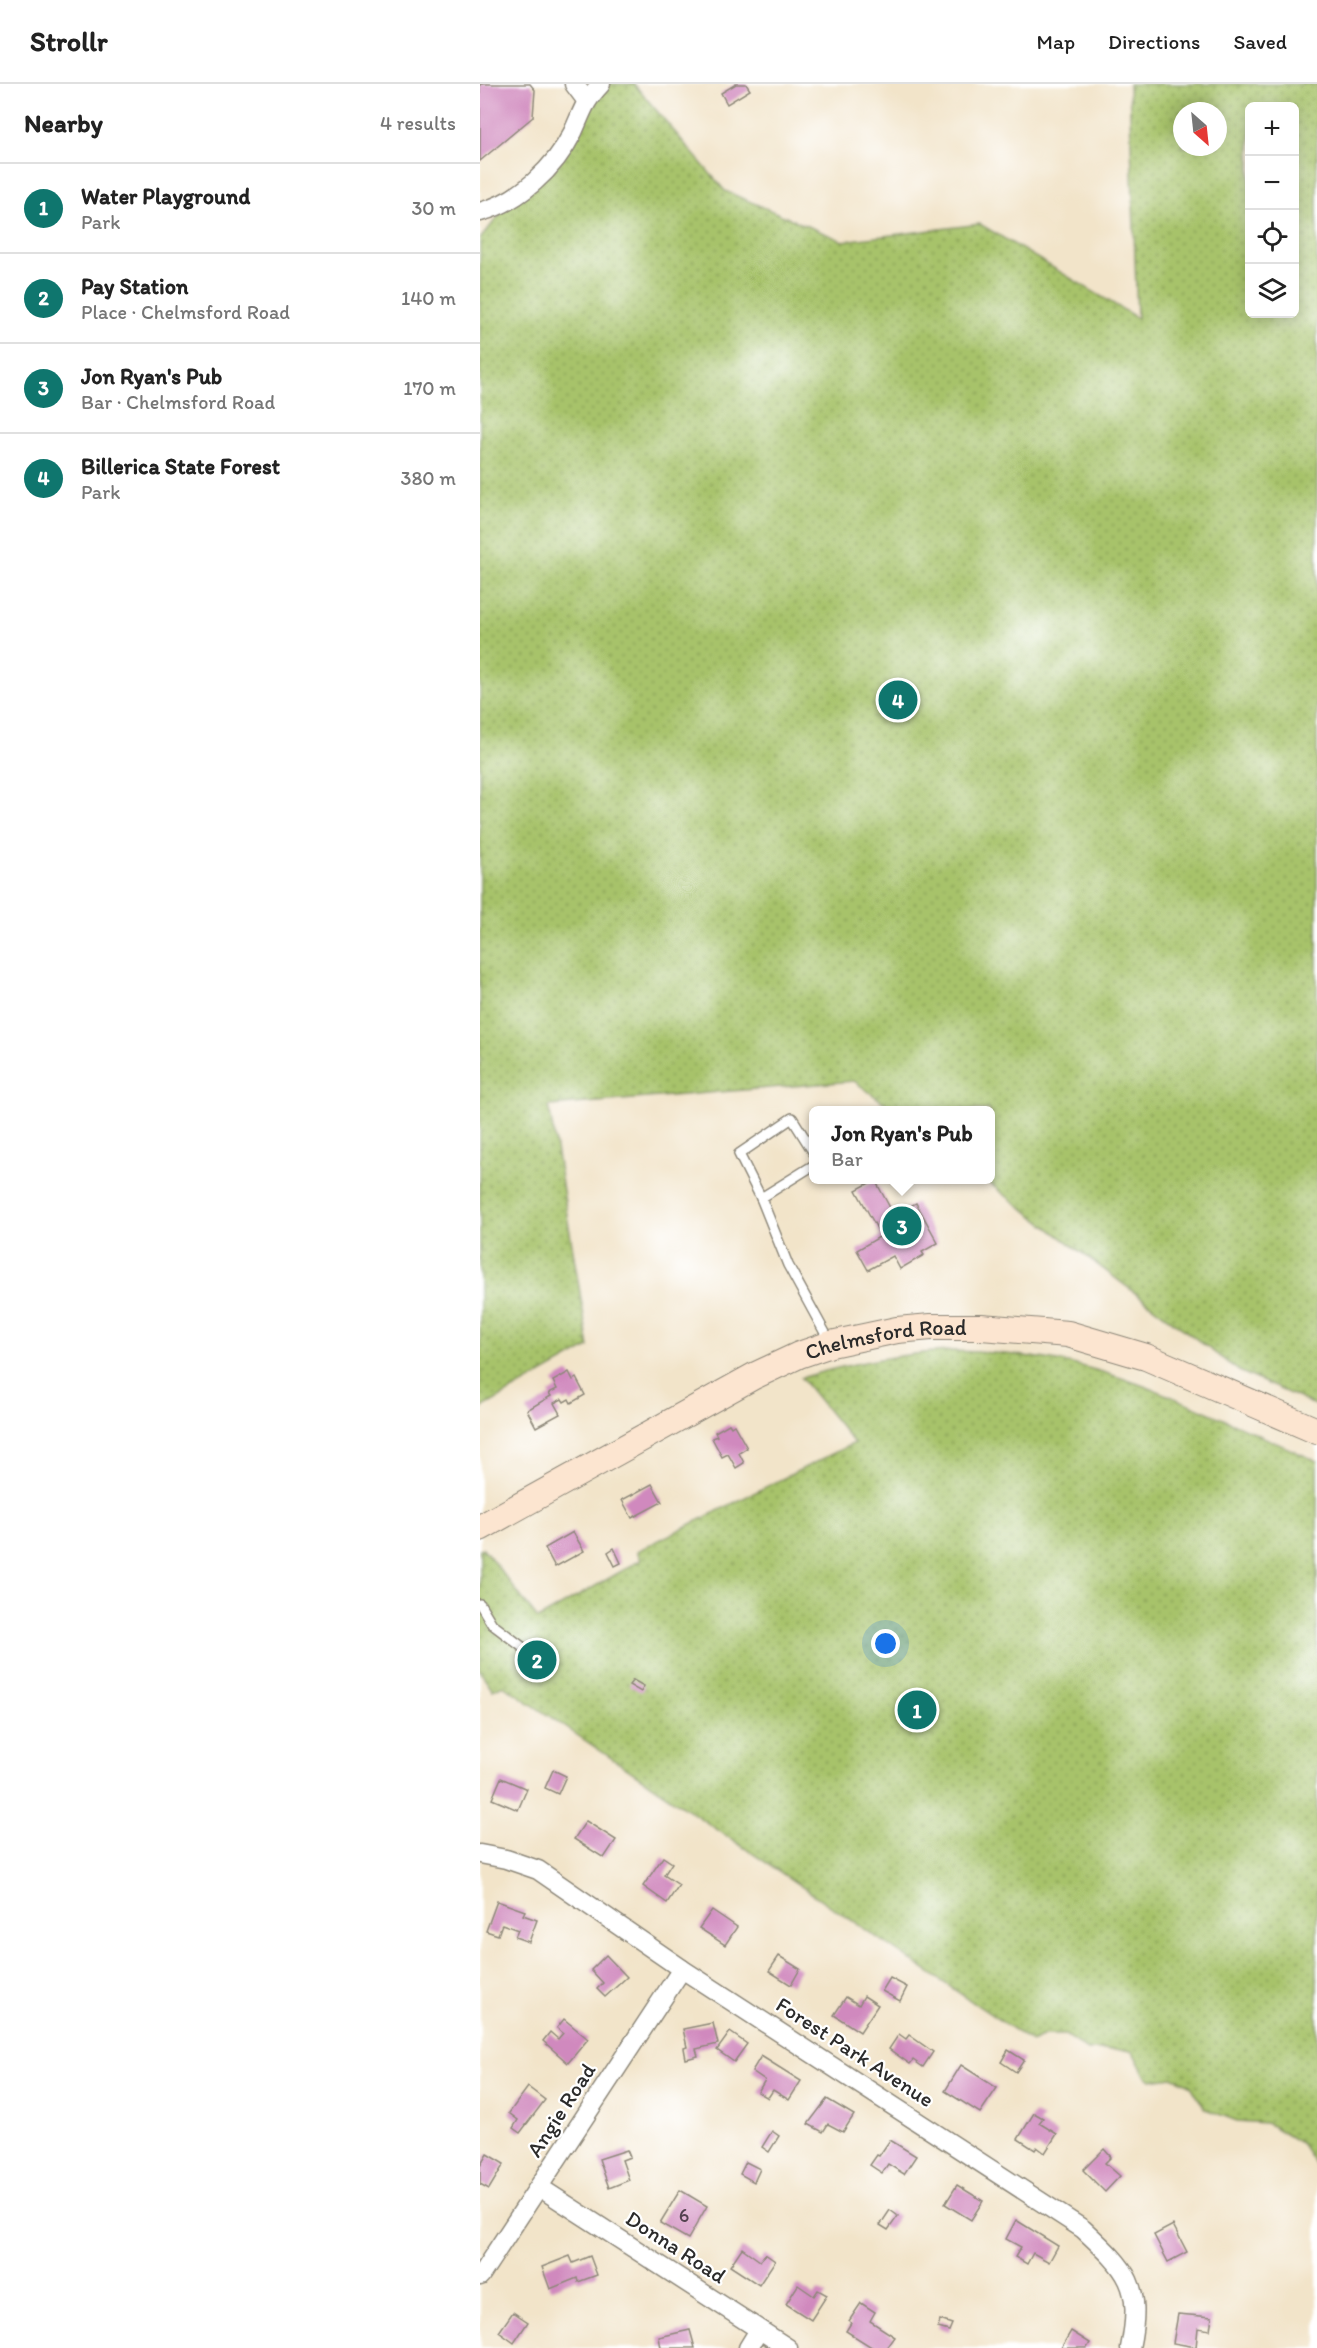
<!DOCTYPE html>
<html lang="en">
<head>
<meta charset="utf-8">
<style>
	body { margin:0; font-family:Itim,sans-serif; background:#f6f6f6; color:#222 }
	.controls { position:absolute; right:18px; top:18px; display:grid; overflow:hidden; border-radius:9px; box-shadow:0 3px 15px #0003 }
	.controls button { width:54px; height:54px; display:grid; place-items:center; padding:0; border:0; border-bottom:2px solid #e0e0e0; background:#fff; color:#222; font:30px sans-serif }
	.compass { position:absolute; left:693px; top:18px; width:54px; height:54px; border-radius:50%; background:#fff; box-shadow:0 3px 15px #0003; rotate:153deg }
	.you { position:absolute; left:406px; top:1560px; width:21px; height:21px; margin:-15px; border:4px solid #fff; border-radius:50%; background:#1a73e8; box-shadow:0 0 0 9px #1a73e833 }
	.badge { display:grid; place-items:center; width:39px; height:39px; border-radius:50%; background:#0f766e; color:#fff; font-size:20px; font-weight:700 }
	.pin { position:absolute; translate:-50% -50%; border:3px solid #fff; box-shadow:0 2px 6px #0006 }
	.popup { position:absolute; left:329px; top:1022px; width:186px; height:78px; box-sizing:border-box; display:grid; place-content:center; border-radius:9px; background:#fff; filter:drop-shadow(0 2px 4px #0005); font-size:20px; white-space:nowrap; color:#767676 }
	.popup b { font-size:22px; color:#222 }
	.popup::after { content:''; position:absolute; left:50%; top:100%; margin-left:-12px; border:12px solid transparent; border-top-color:#fff }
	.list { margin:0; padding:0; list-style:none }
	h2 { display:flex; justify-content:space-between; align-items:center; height:78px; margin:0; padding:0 24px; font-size:26px }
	h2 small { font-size:20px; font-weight:400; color:#767676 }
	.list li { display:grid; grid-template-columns:39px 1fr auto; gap:18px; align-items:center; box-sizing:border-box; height:90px; padding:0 24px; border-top:2px solid #e0e0e0 }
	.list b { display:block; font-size:22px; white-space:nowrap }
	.list p { margin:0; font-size:20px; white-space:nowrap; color:#767676 }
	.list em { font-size:20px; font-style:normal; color:#767676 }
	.icon { flex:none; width:33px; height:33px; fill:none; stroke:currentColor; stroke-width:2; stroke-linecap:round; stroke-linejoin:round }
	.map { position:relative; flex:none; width:837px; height:2264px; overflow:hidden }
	header { display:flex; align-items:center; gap:36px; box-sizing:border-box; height:84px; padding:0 30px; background:#fff; border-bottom:2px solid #e0e0e0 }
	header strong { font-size:28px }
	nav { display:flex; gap:33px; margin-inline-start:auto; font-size:21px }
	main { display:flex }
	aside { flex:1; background:#fff }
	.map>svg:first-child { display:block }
</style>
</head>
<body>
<header>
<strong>Strollr</strong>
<nav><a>Map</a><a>Directions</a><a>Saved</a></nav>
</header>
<main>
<aside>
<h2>Nearby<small>4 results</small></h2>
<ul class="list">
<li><span class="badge">1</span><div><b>Water Playground</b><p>Park</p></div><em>30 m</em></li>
<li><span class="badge">2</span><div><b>Pay Station</b><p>Place · Chelmsford Road</p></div><em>140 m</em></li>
<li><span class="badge">3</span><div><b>Jon Ryan's Pub</b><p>Bar · Chelmsford Road</p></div><em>170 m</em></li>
<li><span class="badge">4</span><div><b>Billerica State Forest</b><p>Park</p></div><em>380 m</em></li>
</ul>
</aside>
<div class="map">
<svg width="837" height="2264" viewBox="0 0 837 2264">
	<defs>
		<pattern id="park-dots" width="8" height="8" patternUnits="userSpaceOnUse" patternTransform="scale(1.5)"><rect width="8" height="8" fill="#a7c36a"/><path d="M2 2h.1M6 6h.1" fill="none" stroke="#889f57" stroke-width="1.8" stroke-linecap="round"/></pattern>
	</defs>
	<rect width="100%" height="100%" fill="#fff"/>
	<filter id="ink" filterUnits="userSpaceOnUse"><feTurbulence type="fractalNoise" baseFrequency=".0167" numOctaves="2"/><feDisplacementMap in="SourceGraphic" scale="12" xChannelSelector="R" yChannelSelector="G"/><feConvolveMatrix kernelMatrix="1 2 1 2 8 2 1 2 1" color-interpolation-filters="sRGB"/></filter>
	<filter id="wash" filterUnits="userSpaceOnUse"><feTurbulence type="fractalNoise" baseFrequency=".008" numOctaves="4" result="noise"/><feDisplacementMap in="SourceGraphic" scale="24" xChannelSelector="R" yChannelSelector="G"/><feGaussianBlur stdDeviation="1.35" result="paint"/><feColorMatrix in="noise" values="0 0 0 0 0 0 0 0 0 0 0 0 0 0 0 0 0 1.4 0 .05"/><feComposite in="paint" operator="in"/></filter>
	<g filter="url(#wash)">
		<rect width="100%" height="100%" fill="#f2e4c9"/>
		<g fill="url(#park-dots)" stroke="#69774a" stroke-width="1.5" fill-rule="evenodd">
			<path d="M127,0H154L245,107L363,157L500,140L657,234L649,0H837V1322L759,1287L505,1096H510V1026H414L374,997L69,1022L109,1263L0,1325V155ZM770,22H814V230H770ZM702,27H738V63H702Z"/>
			<path d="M470,1267C514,1268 558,1271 601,1282C683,1303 760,1344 837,1377V2083L822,2060L794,2043L785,2039L757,2037L725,2025L711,2002L702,1997L692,1993L671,1996L665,1991L653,1968L647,1966H607L585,1951H564L552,1958L23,1601L13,1606L0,1587V1466L3,1464L58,1535L161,1476L157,1467L374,1359L321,1294C370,1279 418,1270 470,1267Z"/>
		</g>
		<g id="blocks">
			<g fill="#d089be">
				<polygon points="0,0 50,0 55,6 53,33 0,77"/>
				<polygon points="256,0 266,0 270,6 247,20 241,9"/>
				<polygon points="395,1096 414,1131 436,1119 458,1159 442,1168 444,1171 420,1185 413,1172 388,1186 377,1166 401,1152 376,1106"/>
				<polygon points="89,1288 93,1296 96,1294 105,1311 91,1319 89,1315 84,1318 82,1315 74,1319 80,1330 56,1343 47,1326 71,1312 69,1309 77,1305 73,1297"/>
				<polygon points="249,1340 251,1343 254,1341 267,1364 259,1369 264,1379 256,1384 248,1370 242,1373 232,1354 237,1352 235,1348"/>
				<polygon points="172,1400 182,1418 152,1434 142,1416"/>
				<polygon points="93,1448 104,1467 75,1483 65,1464"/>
				<polygon points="134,1464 141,1479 135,1482 128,1468"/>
				<polygon points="153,1596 164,1602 161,1608 149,1601"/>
				<polygon points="73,1686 86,1692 78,1710 65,1704"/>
				<polygon points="21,1694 47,1705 38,1726 12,1715"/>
				<polygon points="106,1737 136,1756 124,1774 94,1755"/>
				<polygon points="183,1773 192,1779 184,1791 199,1801 187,1819 163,1802"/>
				<polygon points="17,1817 45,1827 43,1831 57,1836 49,1858 35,1853 38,1846 22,1840 18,1851 6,1847"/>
				<polygon points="232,1826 257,1843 245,1861 219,1844"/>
				<polygon points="126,1871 147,1893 125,1913 117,1905 123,1899 111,1886"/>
				<polygon points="299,1872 320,1885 311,1901 289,1887"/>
				<polygon points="410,1894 427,1903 420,1917 402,1907"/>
				<polygon points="384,1912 398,1921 380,1948 354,1931 366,1913 379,1921"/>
				<polygon points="84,1935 108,1955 88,1979 63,1957 70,1948 78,1955 83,1949 77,1944"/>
				<polygon points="233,1939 238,1960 216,1965 218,1972 206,1975 204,1964 207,1963 203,1945"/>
				<polygon points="250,1948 267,1960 254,1978 237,1966"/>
				<polygon points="419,1950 426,1955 429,1951 453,1968 443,1983 433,1976 430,1980 409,1965"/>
				<polygon points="528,1966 544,1976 536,1988 521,1978"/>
				<polygon points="281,1972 321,1997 309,2016 293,2006 288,2014 278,2008 285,1996 272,1987"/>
				<polygon points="481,1981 517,2004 500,2029 465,2007"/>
				<polygon points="48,2003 65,2016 40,2049 33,2044 38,2036 29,2029"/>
				<polygon points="347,2015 374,2031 363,2048 348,2040 343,2048 328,2040"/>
				<polygon points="554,2029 563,2034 559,2039 577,2050 565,2069 557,2063 555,2066 538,2055"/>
				<polygon points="292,2047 299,2052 289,2068 282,2063"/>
				<polygon points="410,2056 436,2072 424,2090 408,2080 402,2089 390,2081 397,2071 399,2072"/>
				<polygon points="624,2065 631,2073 625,2079 640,2092 625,2108 603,2086"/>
				<polygon points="147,2066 150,2073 142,2076 149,2096 129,2104 119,2075"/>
				<polygon points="7,2070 24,2080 9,2105 0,2100 0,2082"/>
				<polygon points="266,2078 280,2085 274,2098 260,2090"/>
				<polygon points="477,2101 503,2117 491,2136 465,2120"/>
				<polygon points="200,2106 227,2122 208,2155 180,2139"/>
				<polygon points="410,2126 418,2132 408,2146 400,2141"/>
				<polygon points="536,2136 578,2162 569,2178 553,2169 547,2180 535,2173 541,2163 526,2155"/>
				<polygon points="693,2141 707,2168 688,2178 674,2151"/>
				<polygon points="262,2164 280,2177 285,2170 295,2177 279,2201 250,2182"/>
				<polygon points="90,2172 93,2179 110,2172 117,2191 98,2198 97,2194 70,2205 62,2183"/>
				<polygon points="318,2201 334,2212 338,2206 347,2211 331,2236 306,2220"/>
				<polygon points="381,2219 395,2228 390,2237 415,2253 407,2264 393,2264 366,2247 371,2239 369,2237"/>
				<polygon points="33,2228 48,2238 34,2259 19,2248"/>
				<polygon points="698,2230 732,2233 730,2246 718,2244 716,2263 693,2259"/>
				<polygon points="460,2236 472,2240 469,2247 458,2244"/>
				<polygon points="210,2246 215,2264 181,2264 179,2253"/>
				<polygon points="591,2247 610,2259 607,2264 581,2264"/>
			</g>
		</g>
	</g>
	<g filter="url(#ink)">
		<use href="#blocks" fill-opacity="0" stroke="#8e887a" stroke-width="1.5"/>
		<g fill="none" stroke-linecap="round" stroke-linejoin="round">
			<g stroke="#8e887a" stroke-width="12">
				<g id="service">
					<polyline points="334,1069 312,1034 259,1070 281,1114 308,1181 350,1258"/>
					<polyline points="281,1114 334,1081"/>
					<polyline points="0,1520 12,1540 49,1568"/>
				</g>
			</g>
			<g stroke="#8e887a" stroke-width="21">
				<g id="minor">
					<polyline points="94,0 106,16"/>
					<path d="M0,128C39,118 75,84 93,48C103,26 104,18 121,0"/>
					<path d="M0,1770L26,1775L58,1786L202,1885L603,2145C648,2187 663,2201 650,2264"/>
					<polyline points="59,2103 308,2264"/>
					<polyline points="0,2192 202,1885"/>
					<polyline points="268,2264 279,2246"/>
				</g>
			</g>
			<g stroke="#8e887a" stroke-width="28">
				<g id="secondary">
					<path id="s1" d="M0,1444L274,1292L319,1271L351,1260L417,1246L451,1243H501L588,1250L666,1273L837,1347"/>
				</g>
			</g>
			<use href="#service" stroke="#fff" stroke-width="9"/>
			<use href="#minor" stroke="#fff" stroke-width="18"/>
			<use href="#secondary" stroke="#fce5d0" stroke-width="26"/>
		</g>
	</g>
	<g text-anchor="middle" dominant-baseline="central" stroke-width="4.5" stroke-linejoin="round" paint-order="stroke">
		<g font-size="20" fill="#544250">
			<text x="204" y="2131">6</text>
		</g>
		<g font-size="22" fill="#2b2b2b" stroke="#fff">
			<text stroke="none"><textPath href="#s1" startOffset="452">Chelmsford Road</textPath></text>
			<text transform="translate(375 1968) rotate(33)">Forest Park Avenue</text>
			<text transform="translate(81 2026) rotate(-57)">Angie Road</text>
			<text transform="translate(196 2163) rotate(33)">Donna Road</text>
		</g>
	</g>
</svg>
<div class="controls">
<button>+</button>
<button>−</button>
<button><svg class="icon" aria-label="locate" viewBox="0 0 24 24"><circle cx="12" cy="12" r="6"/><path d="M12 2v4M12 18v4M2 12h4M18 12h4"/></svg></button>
<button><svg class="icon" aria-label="layers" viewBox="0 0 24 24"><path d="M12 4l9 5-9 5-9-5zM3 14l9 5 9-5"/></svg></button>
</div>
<svg class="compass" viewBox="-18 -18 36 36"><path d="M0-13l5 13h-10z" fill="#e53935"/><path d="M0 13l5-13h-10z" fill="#767676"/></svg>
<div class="you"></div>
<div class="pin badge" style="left:437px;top:1626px">1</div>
<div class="pin badge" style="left:57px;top:1576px">2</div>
<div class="pin badge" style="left:422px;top:1142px">3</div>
<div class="popup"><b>Jon Ryan's Pub</b>Bar</div>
<div class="pin badge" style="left:418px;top:616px">4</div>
</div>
</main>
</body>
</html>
